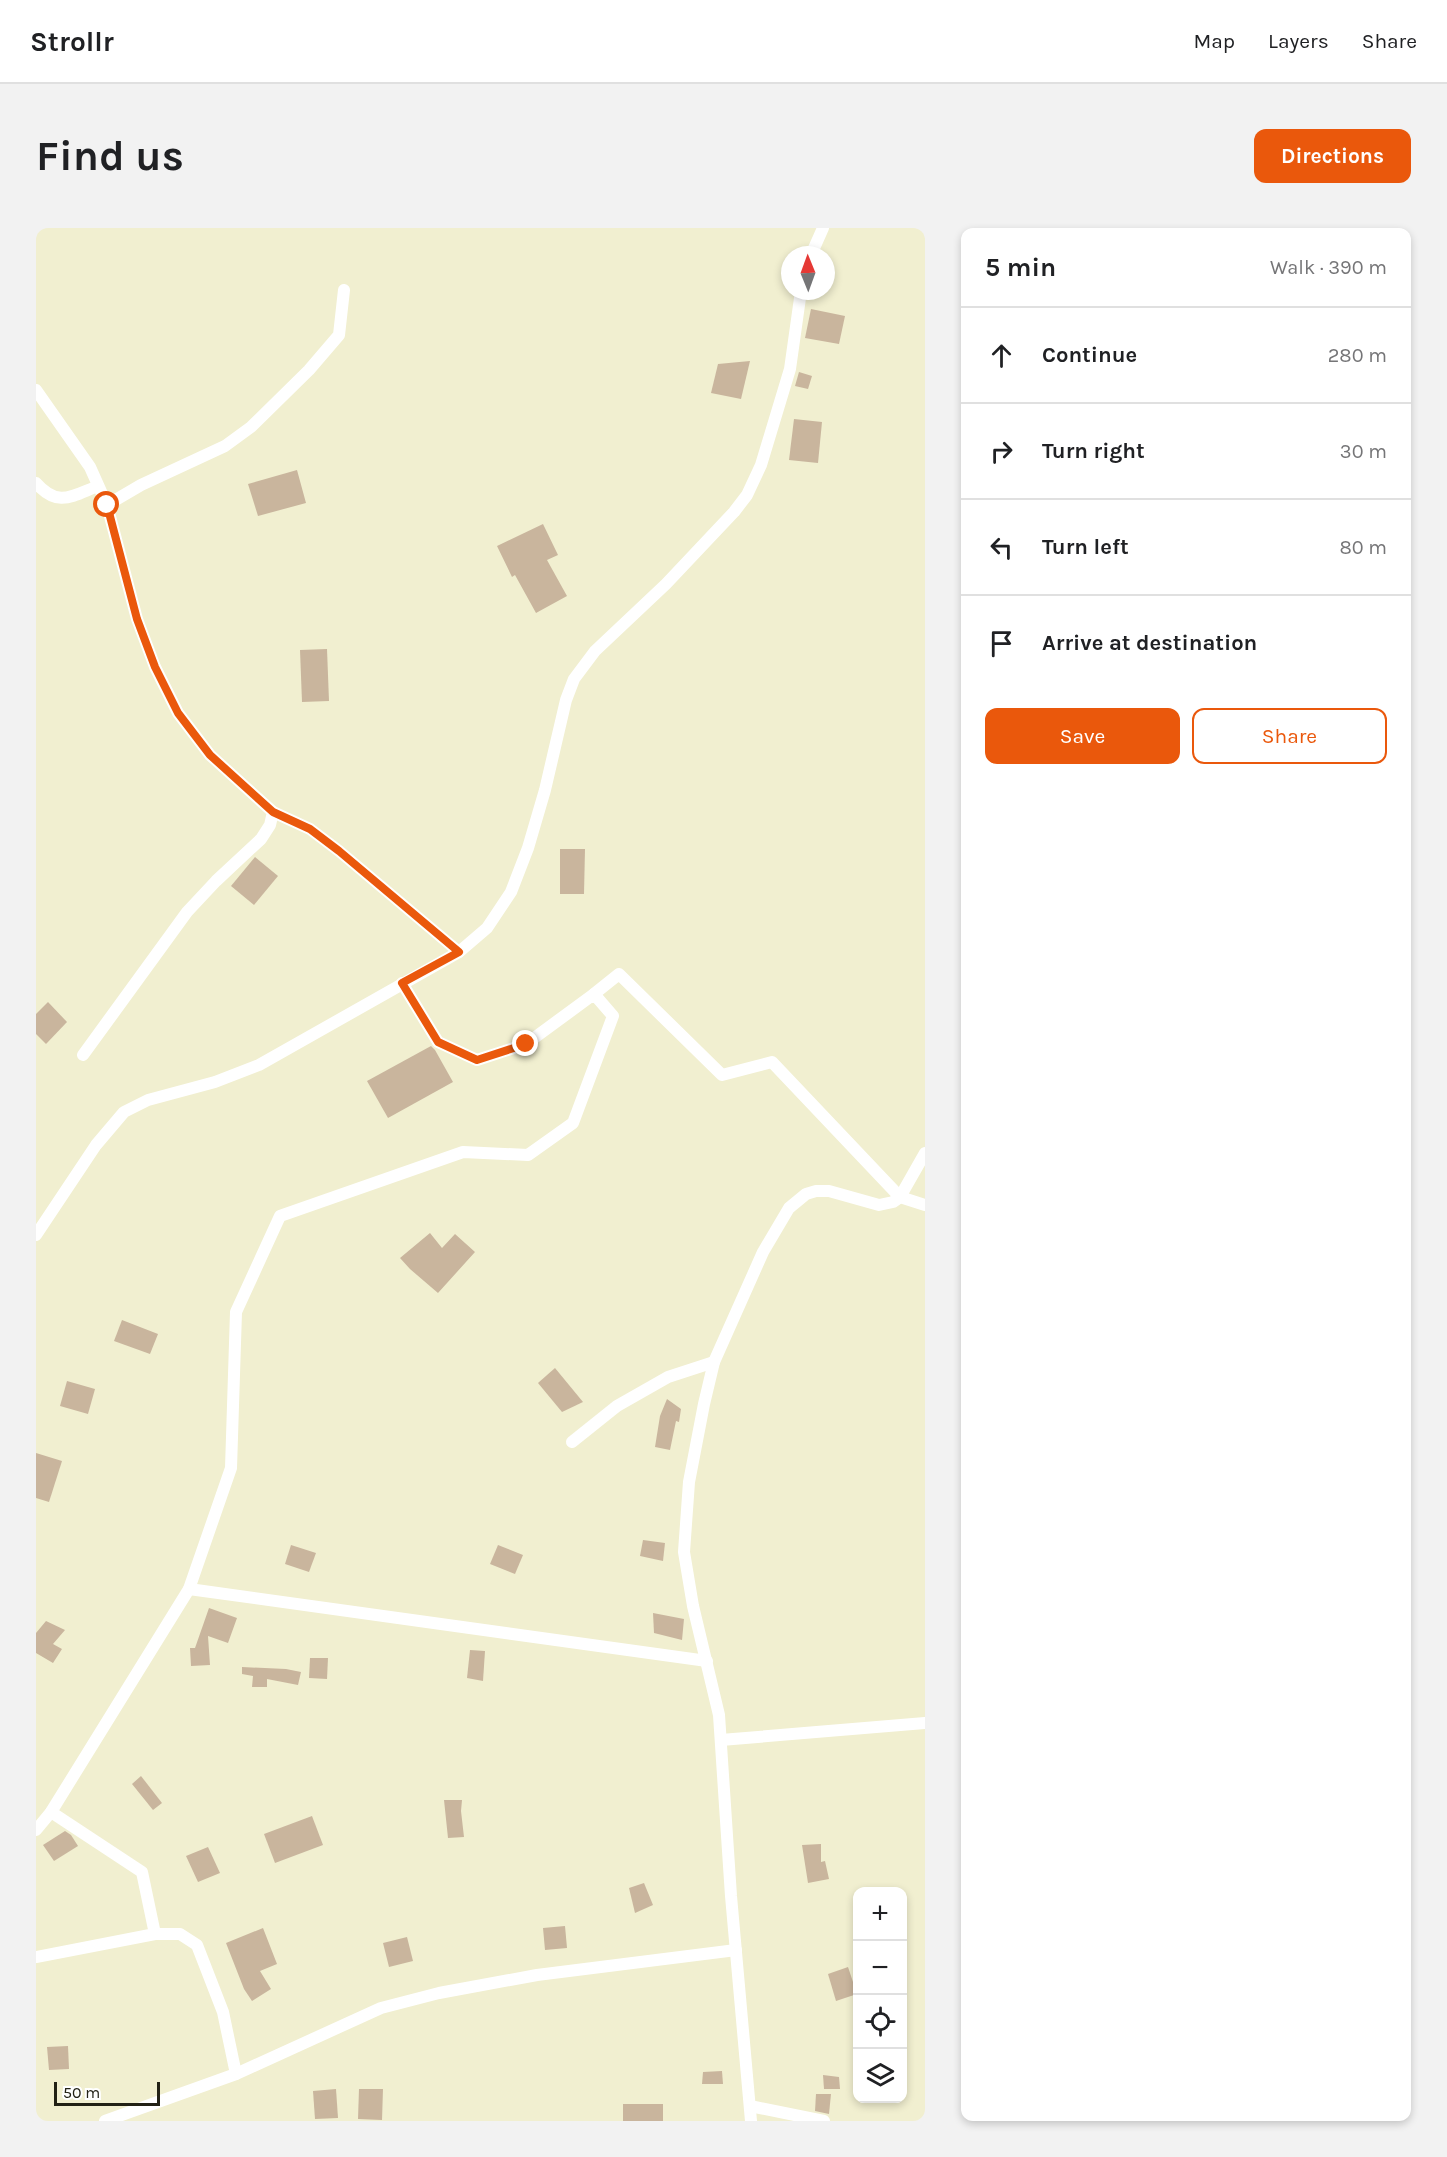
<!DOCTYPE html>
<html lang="en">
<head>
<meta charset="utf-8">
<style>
	body { margin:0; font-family:Karla,sans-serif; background:#f2f2f2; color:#202124 }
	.controls { position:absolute; right:18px; bottom:18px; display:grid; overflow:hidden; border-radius:12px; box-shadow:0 3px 9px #0003 }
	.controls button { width:54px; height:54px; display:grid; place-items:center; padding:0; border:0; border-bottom:2px solid #e0e0e0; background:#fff; color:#202124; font:30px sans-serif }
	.compass { position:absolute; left:745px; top:18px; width:54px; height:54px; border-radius:50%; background:#fff; box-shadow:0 3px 9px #0003; rotate:359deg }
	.scale { position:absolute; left:18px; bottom:15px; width:106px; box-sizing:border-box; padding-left:6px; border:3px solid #222115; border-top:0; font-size:16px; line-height:21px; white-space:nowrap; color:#222115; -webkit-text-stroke:4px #fff; paint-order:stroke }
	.stop { position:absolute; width:18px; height:18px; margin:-14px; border:4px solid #ea580c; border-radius:50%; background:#fff }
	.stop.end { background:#ea580c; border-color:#fff; box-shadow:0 2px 6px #0008 }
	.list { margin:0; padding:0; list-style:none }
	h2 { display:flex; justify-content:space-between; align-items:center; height:78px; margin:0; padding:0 24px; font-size:26px }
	h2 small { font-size:20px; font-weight:400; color:#757577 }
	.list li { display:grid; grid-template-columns:39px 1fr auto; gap:18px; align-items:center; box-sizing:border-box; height:96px; padding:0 24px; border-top:2px solid #e0e0e0 }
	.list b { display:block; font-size:22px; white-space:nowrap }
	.list em { font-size:20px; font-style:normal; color:#757577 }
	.actions { display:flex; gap:12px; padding:18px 24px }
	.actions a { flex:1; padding:14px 0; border:2px solid #ea580c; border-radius:12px; text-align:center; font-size:21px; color:#ea580c }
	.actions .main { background:#ea580c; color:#fff }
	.icon { flex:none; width:33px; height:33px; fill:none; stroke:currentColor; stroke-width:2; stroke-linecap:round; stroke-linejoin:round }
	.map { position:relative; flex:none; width:889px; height:1893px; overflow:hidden; border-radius:12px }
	header { display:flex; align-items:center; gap:36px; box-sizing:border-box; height:84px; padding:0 30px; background:#fff; border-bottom:2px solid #e0e0e0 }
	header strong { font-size:28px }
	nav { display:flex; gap:33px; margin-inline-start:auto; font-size:21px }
	.intro { display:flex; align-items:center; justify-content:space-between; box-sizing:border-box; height:144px; padding:0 36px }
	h1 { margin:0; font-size:42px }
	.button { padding:15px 27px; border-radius:12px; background:#ea580c; color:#fff; font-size:21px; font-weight:700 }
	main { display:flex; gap:36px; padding:0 36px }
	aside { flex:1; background:#fff; border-radius:12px; box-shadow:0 3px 9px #0003 }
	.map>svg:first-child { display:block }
</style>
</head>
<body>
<header>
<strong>Strollr</strong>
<nav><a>Map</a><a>Layers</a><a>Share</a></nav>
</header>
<div class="intro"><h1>Find us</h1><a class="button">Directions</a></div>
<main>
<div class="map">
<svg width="889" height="1893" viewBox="0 0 889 1893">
	<rect width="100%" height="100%" fill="#f1efd0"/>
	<g fill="#c9b59d">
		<polygon points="775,81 809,88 803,116 769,110"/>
		<polygon points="714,133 705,171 675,165 682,136"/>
		<polygon points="763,144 776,148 772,161 759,158"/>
		<polygon points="758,191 786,194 782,235 753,232"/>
		<polygon points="261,242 270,275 222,288 212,256"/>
		<polygon points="507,296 522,327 511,332 531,368 500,385 479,347 476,349 461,318"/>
		<polygon points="291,421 293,473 266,474 264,422"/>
		<polygon points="524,621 549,621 548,666 524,666"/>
		<polygon points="219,629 242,648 218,677 195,658"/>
		<polygon points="12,774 31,794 10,816 0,806 0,786"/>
		<polygon points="395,818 399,822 417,854 352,890 331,853"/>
		<polygon points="394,1005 406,1020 419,1006 439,1024 402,1065 374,1041 364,1030"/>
		<polygon points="86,1092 122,1106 114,1126 78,1113"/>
		<polygon points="519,1140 547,1174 526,1184 502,1155"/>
		<polygon points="31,1153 59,1161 52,1186 24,1178"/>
		<polygon points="631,1171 645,1181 643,1194 640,1193 634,1222 619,1219 624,1188"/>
		<polygon points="0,1225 26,1233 13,1274 0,1270"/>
		<polygon points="607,1312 629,1315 627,1333 604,1328"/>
		<polygon points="255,1317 280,1325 273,1344 249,1336"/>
		<polygon points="462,1317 487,1327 479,1346 454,1336"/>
		<polygon points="173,1380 201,1390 192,1415 172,1408 174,1437 155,1438 154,1420 159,1420"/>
		<polygon points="617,1385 648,1391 646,1412 618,1405"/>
		<polygon points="10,1393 29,1402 17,1416 26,1421 17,1435 0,1425 0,1405"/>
		<polygon points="434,1422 449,1423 447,1453 431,1450"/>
		<polygon points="274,1430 292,1430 291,1451 273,1450"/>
		<polygon points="206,1439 250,1441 265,1444 262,1457 231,1451 231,1459 216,1459 217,1448 206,1446"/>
		<polygon points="105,1548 126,1575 117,1582 96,1556"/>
		<polygon points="408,1572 426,1572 425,1583 428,1609 412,1610"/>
		<polygon points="276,1588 287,1617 239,1635 228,1606"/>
		<polygon points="29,1603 35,1607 42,1618 18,1633 7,1617"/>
		<polygon points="785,1616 785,1634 789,1633 793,1651 772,1655 766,1617"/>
		<polygon points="172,1619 184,1645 162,1654 150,1628"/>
		<polygon points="608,1655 617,1677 599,1685 593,1660"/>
		<polygon points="529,1698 531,1720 509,1722 507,1700"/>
		<polygon points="227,1700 241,1736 224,1743 235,1761 216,1773 208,1761 190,1715"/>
		<polygon points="371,1709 377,1733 353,1739 347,1715"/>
		<polygon points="812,1739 821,1766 800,1773 792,1746"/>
		<polygon points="32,1818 33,1841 13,1842 11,1819"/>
		<polygon points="686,1843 687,1856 666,1856 667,1844"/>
		<polygon points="787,1847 803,1849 804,1861 788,1861"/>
		<polygon points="300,1861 302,1890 279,1891 277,1863"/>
		<polygon points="323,1861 347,1861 346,1892 322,1891"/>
		<polygon points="780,1866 795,1866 793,1886 779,1883"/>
		<rect x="587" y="1876" width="40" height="17"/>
	</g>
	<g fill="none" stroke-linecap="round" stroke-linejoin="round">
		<g stroke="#fff" stroke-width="12">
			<polyline points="775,27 787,0"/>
			<polyline points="0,162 54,239 71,277 101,391 119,439 142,485 174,527 237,584 234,597 225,611 180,653 151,684 47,827"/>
			<path d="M0,255C22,280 36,268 62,258"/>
			<polyline points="71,277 105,257 189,218 215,199 273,142 303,107 308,62"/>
			<polyline points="237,584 274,601 303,623 423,724"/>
			<polyline points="558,766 583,746 686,847 736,834 864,969 889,977"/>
			<polyline points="0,1007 60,917 88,884 112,872 179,854 223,837 423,724 451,700 475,664 492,620 509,562 530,472 538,451 559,423 630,356 698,284 711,267 725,237 754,141 765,63"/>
			<polyline points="536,1214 581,1178 632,1149 678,1134"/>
			<polyline points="153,1361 671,1433"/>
			<polyline points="685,1512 889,1495"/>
			<polyline points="15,1584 106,1644 119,1706"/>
			<polyline points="0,1602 15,1584 153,1361 195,1240 200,1084 244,988 427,924 492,927 537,895 577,788 558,766 490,816 441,832 402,814 366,755"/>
			<polyline points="0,1729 119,1706 144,1706 161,1717 187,1784 200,1846"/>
			<polyline points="714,1878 788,1893"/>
			<polyline points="69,1893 200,1846 345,1780 403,1765 501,1747 700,1722"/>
			<polyline points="715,1893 695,1668 683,1487 657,1378 648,1324 653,1254 668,1176 678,1134 727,1024 753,980 770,966 780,963 793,963 843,977 857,974 864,969 889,925"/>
		</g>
	</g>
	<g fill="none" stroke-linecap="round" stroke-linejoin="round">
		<polyline stroke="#ea580c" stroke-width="8" points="71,277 101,391 119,439 142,485 174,527 237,584 274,601 303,623 423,724 366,755 402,814 441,832 490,816"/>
	</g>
</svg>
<div class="controls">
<button>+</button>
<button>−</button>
<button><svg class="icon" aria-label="locate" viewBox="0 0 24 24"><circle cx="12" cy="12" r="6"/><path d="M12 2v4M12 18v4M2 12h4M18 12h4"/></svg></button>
<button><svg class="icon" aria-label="layers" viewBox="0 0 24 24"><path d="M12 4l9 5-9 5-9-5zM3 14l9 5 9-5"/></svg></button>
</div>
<svg class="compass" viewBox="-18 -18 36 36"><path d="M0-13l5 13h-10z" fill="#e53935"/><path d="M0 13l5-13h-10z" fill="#757577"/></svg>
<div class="scale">50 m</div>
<div class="stop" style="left:71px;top:277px"></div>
<div class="stop end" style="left:490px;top:816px"></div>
</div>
<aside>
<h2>5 min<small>Walk · 390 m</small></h2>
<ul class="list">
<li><svg class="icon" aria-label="ahead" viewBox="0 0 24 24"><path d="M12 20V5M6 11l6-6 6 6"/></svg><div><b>Continue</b></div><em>280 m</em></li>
<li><svg class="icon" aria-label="right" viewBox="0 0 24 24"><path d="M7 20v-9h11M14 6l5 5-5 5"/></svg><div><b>Turn right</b></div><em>30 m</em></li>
<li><svg class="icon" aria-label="left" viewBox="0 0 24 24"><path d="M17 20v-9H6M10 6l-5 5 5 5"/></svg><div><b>Turn left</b></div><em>80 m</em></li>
<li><svg class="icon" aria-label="arrive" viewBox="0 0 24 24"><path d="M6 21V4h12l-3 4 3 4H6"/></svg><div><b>Arrive at destination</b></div></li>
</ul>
<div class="actions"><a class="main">Save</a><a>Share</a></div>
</aside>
</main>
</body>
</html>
